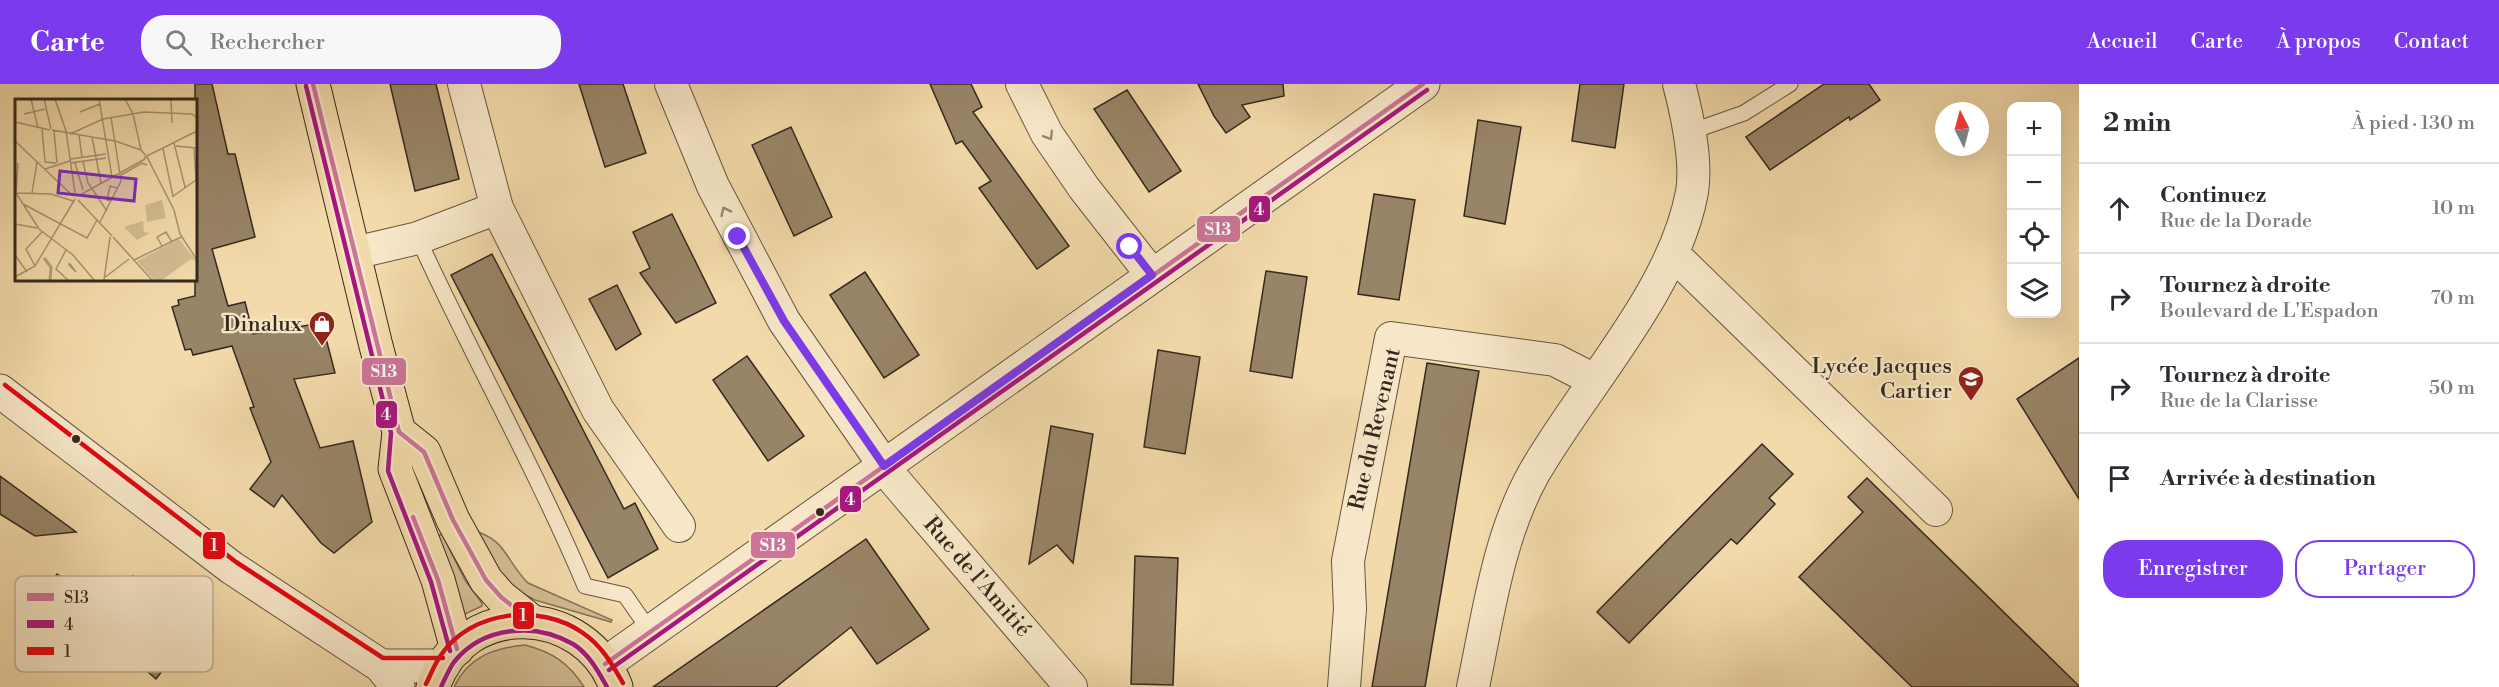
<!DOCTYPE html>
<html lang="fr">
<head>
<meta charset="utf-8">
<style>
	body { margin:0; font-family:"Libre Bodoni",serif; background:#f7f7f7; color:#2b2b33 }
	.controls { position:absolute; right:18px; top:18px; display:grid; overflow:hidden; border-radius:12px; box-shadow:0 6px 24px #0002 }
	.controls button { width:54px; height:54px; display:grid; place-items:center; padding:0; border:0; border-bottom:2px solid #e1e1e2; background:#fff; color:#2b2b33; font:30px sans-serif }
	.compass { position:absolute; left:1935px; top:18px; width:54px; height:54px; border-radius:50%; background:#fff; box-shadow:0 6px 24px #0002; rotate:354deg }
	.stop { position:absolute; width:18px; height:18px; margin:-14px; border:4px solid #7c3aed; border-radius:50%; background:#fff }
	.stop.end { background:#7c3aed; border-color:#fff; box-shadow:0 2px 6px #0008 }
	.list { margin:0; padding:0; list-style:none }
	h2 { display:flex; justify-content:space-between; align-items:center; height:78px; margin:0; padding:0 24px; font-size:26px }
	h2 small { font-size:20px; font-weight:400; color:#7c7c81 }
	.list li { display:grid; grid-template-columns:39px 1fr auto; gap:18px; align-items:center; box-sizing:border-box; height:90px; padding:0 24px; border-top:2px solid #e1e1e2 }
	.list b { display:block; font-size:22px; white-space:nowrap }
	.list p { margin:0; font-size:20px; white-space:nowrap; color:#7c7c81 }
	.list em { font-size:20px; font-style:normal; color:#7c7c81 }
	.actions { display:flex; gap:12px; padding:18px 24px }
	.actions a { flex:1; padding:14px 0; border:2px solid #7c3aed; border-radius:24px; text-align:center; font-size:21px; color:#7c3aed }
	.actions .main { background:#7c3aed; color:#fff }
	.icon { flex:none; width:33px; height:33px; fill:none; stroke:currentColor; stroke-width:2; stroke-linecap:round; stroke-linejoin:round }
	.map { position:relative; flex:none; width:2079px; height:603px; overflow:hidden }
	header { display:flex; align-items:center; gap:36px; box-sizing:border-box; height:84px; padding:0 30px; background:#7c3aed; color:#fff }
	header strong { font-size:28px }
	nav { display:flex; gap:33px; margin-inline-start:auto; font-size:21px }
	.search { width:420px; height:54px; background:#f7f7f7; display:flex; align-items:center; gap:15px; box-sizing:border-box; padding:0 21px; border-radius:24px; color:#7c7c81; font-size:22px }
	main { display:flex }
	aside { flex:1; background:#fff }
	.map>svg:first-child { display:block }
</style>
</head>
<body>
<header>
<strong>Carte</strong>
<div class="search"><svg class="icon" aria-label="search" viewBox="0 0 24 24"><circle cx="10" cy="10" r="6"/><path d="M15 15l6 6"/></svg>Rechercher</div>
<nav><a>Accueil</a><a>Carte</a><a>À propos</a><a>Contact</a></nav>
</header>
<main>
<div class="map">
<svg width="2079" height="603" viewBox="0 0 2079 603">
	<rect width="100%" height="100%" fill="#f3daaa"/>
	<filter id="stains"><feTurbulence type="fractalNoise" baseFrequency=".00333" numOctaves="4"/><feColorMatrix values="0 0 0 0 .2 0 0 0 0 .09 0 0 0 0 .02 0 0 0 .5 -.17"/></filter>
	<radialGradient id="worn" r=".72"><stop offset=".6" stop-color="#630" stop-opacity="0"/><stop offset="1" stop-color="#630" stop-opacity=".3"/></radialGradient>
	<g fill="#d3bc92" stroke="#847258" stroke-width="1.5">
		<path d="M469,445C509,456 503,474 528,499L612,536L611,538L535,516L503,499Z"/>
		<polygon points="442,450 465,496 482,519 482,522 463,531 436,453"/>
		<path d="M525,561C552,568 569,579 584,603H454C468,573 494,564 525,561Z"/>
	</g>
	<g fill="#988567" stroke="#35291f" stroke-width="1.5">
		<polygon points="195,0 212,0 228,70 235,70 255,153 212,165 228,222 245,218 253,250 322,239 335,289 294,295 320,364 353,357 372,438 334,469 321,459 282,411 274,423 250,405 271,378 250,324 254,323 232,262 193,271 191,265 185,266 172,223 179,221 178,216 195,212"/>
		<polygon points="390,0 436,0 459,95 415,107"/>
		<polygon points="579,0 623,0 646,69 605,83"/>
		<polygon points="930,0 971,0 982,23 973,28 1069,162 1037,185 979,104 991,97 962,57 956,60"/>
		<polygon points="1198,0 1283,0 1284,12 1242,21 1250,33 1226,49 1214,32"/>
		<polygon points="1580,0 1624,0 1615,64 1572,57"/>
		<polygon points="1824,0 1869,0 1880,16 1850,36 1849,33 1770,86 1746,53"/>
		<polygon points="1127,6 1181,87 1149,108 1094,25"/>
		<polygon points="1478,36 1521,43 1505,140 1464,132"/>
		<polygon points="791,43 832,133 794,152 752,61"/>
		<polygon points="1374,110 1415,116 1399,216 1358,210"/>
		<polygon points="672,130 716,219 676,239 640,189 650,184 633,148"/>
		<polygon points="492,170 624,425 635,419 658,465 608,494 451,191"/>
		<polygon points="1266,187 1307,193 1292,294 1250,287"/>
		<polygon points="865,188 919,271 884,294 830,211"/>
		<polygon points="617,201 641,250 616,266 589,215"/>
		<polygon points="1158,266 1200,273 1185,370 1144,363"/>
		<polygon points="747,272 804,352 768,377 713,296"/>
		<polygon points="2079,274 2079,415 2017,315"/>
		<polygon points="1427,279 1479,287 1460,396 1425,603 1372,603"/>
		<polygon points="1051,342 1093,350 1073,479 1057,461 1029,480"/>
		<polygon points="1762,360 1793,390 1769,414 1775,420 1737,460 1731,455 1629,559 1597,528"/>
		<polygon points="0,392 76,448 35,452 0,430"/>
		<polygon points="1867,394 2079,602 2079,603 1912,603 1799,493 1863,428 1848,413"/>
		<polygon points="866,455 929,545 877,580 851,543 776,603 653,603"/>
		<polygon points="1135,472 1178,474 1173,601 1131,600"/>
		<polygon points="57,490 114,531 97,554 90,549 83,560 73,553 69,557 31,528"/>
		<polygon points="133,492 212,553 197,575 181,563 156,595 141,582"/>
	</g>
	<g fill="none" stroke-linecap="round" stroke-linejoin="round">
		<g stroke="#645542" stroke-width="17">
			<g id="service">
				<polyline points="1690,48 1744,29 1790,0"/>
				<path d="M418,154C471,271 535,383 585,502L625,511L650,547"/>
			</g>
		</g>
		<g stroke="#645542" stroke-width="34">
			<g id="minor">
				<polyline points="464,0 497,124 598,326 679,442"/>
				<polyline points="671,0 713,102 784,237 895,397 1071,603"/>
				<polyline points="1022,0 1047,50 1084,104 1152,191"/>
				<polyline points="354,169 418,154 497,124"/>
				<polyline points="1673,170 1936,426"/>
				<polyline points="1344,603 1350,525 1348,477 1391,254 1555,276 1594,296"/>
				<path d="M1473,603C1488,532 1498,453 1534,389C1584,302 1674,207 1692,108C1697,78 1687,30 1679,0"/>
			</g>
		</g>
		<g stroke="#645542" stroke-width="35">
			<g id="tertiary">
				<polyline points="0,307 232,484 381,582 398,603"/>
				<polyline points="605,580 1423,0"/>
				<polyline points="381,582 443,582"/>
			</g>
		</g>
		<g stroke="#35291f" stroke-width="35">
			<g id="primary">
				<polyline points="313,0 376,262 399,348 395,385 438,496 457,565"/>
				<polyline points="399,348 424,368 453,436 486,496 501,513 530,536"/>
				<path d="M433,603C462,514 585,518 616,603"/>
			</g>
		</g>
		<use href="#service" stroke="#f7e7c8" stroke-width="15"/>
		<use href="#minor" stroke="#f7e7c8" stroke-width="32"/>
		<use href="#tertiary" stroke="#f7e7c8" stroke-width="33"/>
		<use href="#primary" stroke="#f3daaa" stroke-width="33"/>
		<g stroke="#f7e7c8" stroke-width="9">
			<g id="bus-1">
				<polyline points="313,0 399,348 424,368 453,436 486,496 501,513 530,536"/>
				<polyline points="413,433 438,496 457,565"/>
				<polyline points="605,580 1423,0"/>
			</g>
		</g>
		<g stroke="#f7e7c8" stroke-width="9">
			<g id="bus-2">
				<polyline points="306,2 391,349 388,387 431,498 450,567"/>
				<polyline points="609,586 1427,6"/>
				<path d="M441,603C445,595 449,585 454,578C483,542 535,538 573,560C589,570 598,587 607,603"/>
			</g>
		</g>
		<g stroke="#f7e7c8" stroke-width="9">
			<g id="bus-3">
				<polyline points="5,301 236,478 383,574 443,574"/>
				<path d="M426,600C431,590 435,579 441,571C471,526 541,519 583,549C602,562 612,580 623,599"/>
			</g>
		</g>
		<use href="#bus-1" stroke="#cb7598" stroke-width="4.5"/>
		<use href="#bus-2" stroke="#a71680" stroke-width="4.5"/>
		<use href="#bus-3" stroke="#e30613" stroke-width="4.5"/>
	</g>
	<defs><path id="oneway-chevron" d="M-2-3.5L2.5 0L-2 3.5" fill="none" stroke-width="1.6" stroke-linecap="round" stroke-linejoin="round" transform="scale(1.5)"/></defs>
	<g stroke="#968874">
		<use href="#oneway-chevron" transform="translate(1049 52) rotate(58)"/>
		<use href="#oneway-chevron" transform="translate(725 127) rotate(-116)"/>
	</g>
	<g fill="none" stroke-linecap="round" stroke-linejoin="round">
		<polyline stroke="#7c3aed" stroke-width="8" points="738,153 784,237 884,382 1152,191 1130,163"/>
	</g>
	<defs>
		<g id="shop-pin" transform="scale(1.35)"><path d="M0 17L-7.5 6A9.5 9.5 0 1 1 7.5 6Z" fill="#8f2418" stroke="#f7e7c8"/><path d="M-5-2.5h2.3a2.7 3.5 0 0 1 5.4 0H5L5.5 6h-11ZM-1.5-2.5h3a1.5 2.3 0 0 0-3 0Z" fill="#fff"/></g>
		<g id="school-pin" transform="scale(1.35)"><path d="M0 17L-7.5 6A9.5 9.5 0 1 1 7.5 6Z" fill="#8f2418" stroke="#f7e7c8"/><path d="M0-5L7-2L0 1L-7-2ZM-4 1L0 2.5L4 1V4Q0 6-4 4Z" fill="#fff"/></g>
	</defs>
	<g fill-rule="evenodd">
		<use href="#shop-pin" x="322" y="240"/>
		<use href="#school-pin" x="1971" y="295"/>
	</g>
	<g fill="#35291f" stroke="#f7e7c8" stroke-width="2">
		<circle cx="76" cy="355" r="5"/>
		<circle cx="820" cy="428" r="5"/>
	</g>
	<g text-anchor="middle" dominant-baseline="central" stroke-width="4.5" stroke-linejoin="round" paint-order="stroke">
		<g font-size="22" fill="#35291f" stroke="#f7e7c8" text-anchor="end">
			<text x="302" y="240">Dinalux</text>
			<text x="1952" y="282">Lycée Jacques<tspan x="1952" dy="25">Cartier</tspan></text>
		</g>
		<g font-size="22" fill="#35291f" stroke="#f7e7c8">
			<text transform="translate(1375 345) rotate(-77)">Rue du Revenant</text>
			<text transform="translate(977 493) rotate(49)">Rue de l'Amitié</text>
		</g>
	</g>
	<g transform="translate(15 15)">
		<rect width="182" height="182" fill="#f3daaa"/>
		<path d="M147,101L151,119L132,123L130,106ZM128,122L129,133L135,134L122,141L109,128ZM164,140L182,163L176,160L147,181H139L122,162Z" fill="#d3bc92"/>
		<path fill="none" stroke="#b29e7b" stroke-width="3" d="M29,159L36,168L35,181"/>
		<path fill="none" stroke="#a79372" stroke-width="1.5" d="M16,0L23,29M29,0L36,30M40,0L51,32L60,94M84,0L97,78M110,0L118,15L126,51M156,1L157,24M65,13L85,5M9,15L30,10M0,23L35,31M27,30L30,63L41,64M37,31L100,42L126,51L131,57M39,32L42,64M55,35L88,20L129,13L177,15L182,19M64,36L67,58M77,38L86,84M0,42L58,97M159,44L170,88M161,47L181,49M179,48L181,81M148,50L158,97M132,57L182,32M129,59L132,58L159,111L165,135L182,161M55,60L91,55M68,63L73,84L92,112M55,64L91,59M60,64L68,91M30,70L55,62M106,76L127,64L132,66M1,94L24,130L58,156L79,181M1,94L36,95L58,102M1,94L3,64M17,94L22,63M65,96L130,60M157,98L181,81M63,101L97,137M96,102L92,101L95,87L102,89M8,105L72,139L82,121M85,123L106,82L96,18M0,125L22,129M98,138L137,181M147,147L142,138L151,133L157,143M51,151L41,170L53,181M0,156L12,173M119,161L166,138M54,165H55L61,173L54,166ZM20,167L11,150L27,133M0,178L20,167L60,100M89,179L114,160M89,181L95,138"/>
		<path fill="#7b2cbf" fill-opacity="0.15" stroke="#7b2cbf" stroke-width="3" d="M45,72L121,80L119,102L43,94Z"/>
		<rect width="182" height="182" fill="none" stroke="#35291f" stroke-width="3"/>
	</g>
	<rect x="15" y="492" width="198" height="96" rx="9" fill="#f7e7c8" stroke="#bdae95" stroke-width="1.5"/>
	<rect x="27" y="509" width="27" height="8" fill="#cb7598"/>
	<rect x="27" y="536" width="27" height="8" fill="#a71680"/>
	<rect x="27" y="563" width="27" height="8" fill="#e30613"/>
	<g font-size="16" fill="#35291f">
		<text x="64" y="519">S13</text>
		<text x="64" y="546">4</text>
		<text x="64" y="573">1</text>
	</g>
	<g stroke="#f7e7c8" stroke-width="2">
		<rect x="1248" y="111" width="23" height="28" rx="6" fill="#a71680"/>
		<rect x="1196" y="131" width="45" height="28" rx="6" fill="#cb7598"/>
		<rect x="361" y="273" width="46" height="29" rx="6" fill="#cb7598"/>
		<rect x="375" y="316" width="23" height="29" rx="6" fill="#a71680"/>
		<rect x="839" y="401" width="23" height="28" rx="6" fill="#a71680"/>
		<rect x="750" y="447" width="46" height="28" rx="6" fill="#cb7598"/>
		<rect x="202" y="447" width="24" height="29" rx="6" fill="#e30613"/>
		<rect x="512" y="517" width="23" height="29" rx="6" fill="#e30613"/>
	</g>
	<g font-size="16" text-anchor="middle" font-weight="bold" fill="#fff">
		<text x="1259" y="131">4</text>
		<text x="1218" y="151">S13</text>
		<text x="384" y="293">S13</text>
		<text x="386" y="336">4</text>
		<text x="850" y="421">4</text>
		<text x="773" y="467">S13</text>
		<text x="214" y="467">1</text>
		<text x="523" y="537">1</text>
	</g>
	<rect width="100%" height="100%" filter="url(#stains)"/>
	<rect width="100%" height="100%" fill="url(#worn)"/>
</svg>
<div class="controls">
<button>+</button>
<button>−</button>
<button><svg class="icon" aria-label="locate" viewBox="0 0 24 24"><circle cx="12" cy="12" r="6"/><path d="M12 2v4M12 18v4M2 12h4M18 12h4"/></svg></button>
<button><svg class="icon" aria-label="layers" viewBox="0 0 24 24"><path d="M12 4l9 5-9 5-9-5zM3 14l9 5 9-5"/></svg></button>
</div>
<svg class="compass" viewBox="-18 -18 36 36"><path d="M0-13l5 13h-10z" fill="#e53935"/><path d="M0 13l5-13h-10z" fill="#7c7c81"/></svg>
<div class="stop" style="left:1130px;top:163px"></div>
<div class="stop end" style="left:738px;top:153px"></div>
</div>
<aside>
<h2>2 min<small>À pied · 130 m</small></h2>
<ul class="list">
<li><svg class="icon" aria-label="ahead" viewBox="0 0 24 24"><path d="M12 20V5M6 11l6-6 6 6"/></svg><div><b>Continuez</b><p>Rue de la Dorade</p></div><em>10 m</em></li>
<li><svg class="icon" aria-label="right" viewBox="0 0 24 24"><path d="M7 20v-9h11M14 6l5 5-5 5"/></svg><div><b>Tournez à droite</b><p>Boulevard de L'Espadon</p></div><em>70 m</em></li>
<li><svg class="icon" aria-label="right" viewBox="0 0 24 24"><path d="M7 20v-9h11M14 6l5 5-5 5"/></svg><div><b>Tournez à droite</b><p>Rue de la Clarisse</p></div><em>50 m</em></li>
<li><svg class="icon" aria-label="arrive" viewBox="0 0 24 24"><path d="M6 21V4h12l-3 4 3 4H6"/></svg><div><b>Arrivée à destination</b></div></li>
</ul>
<div class="actions"><a class="main">Enregistrer</a><a>Partager</a></div>
</aside>
</main>
</body>
</html>
